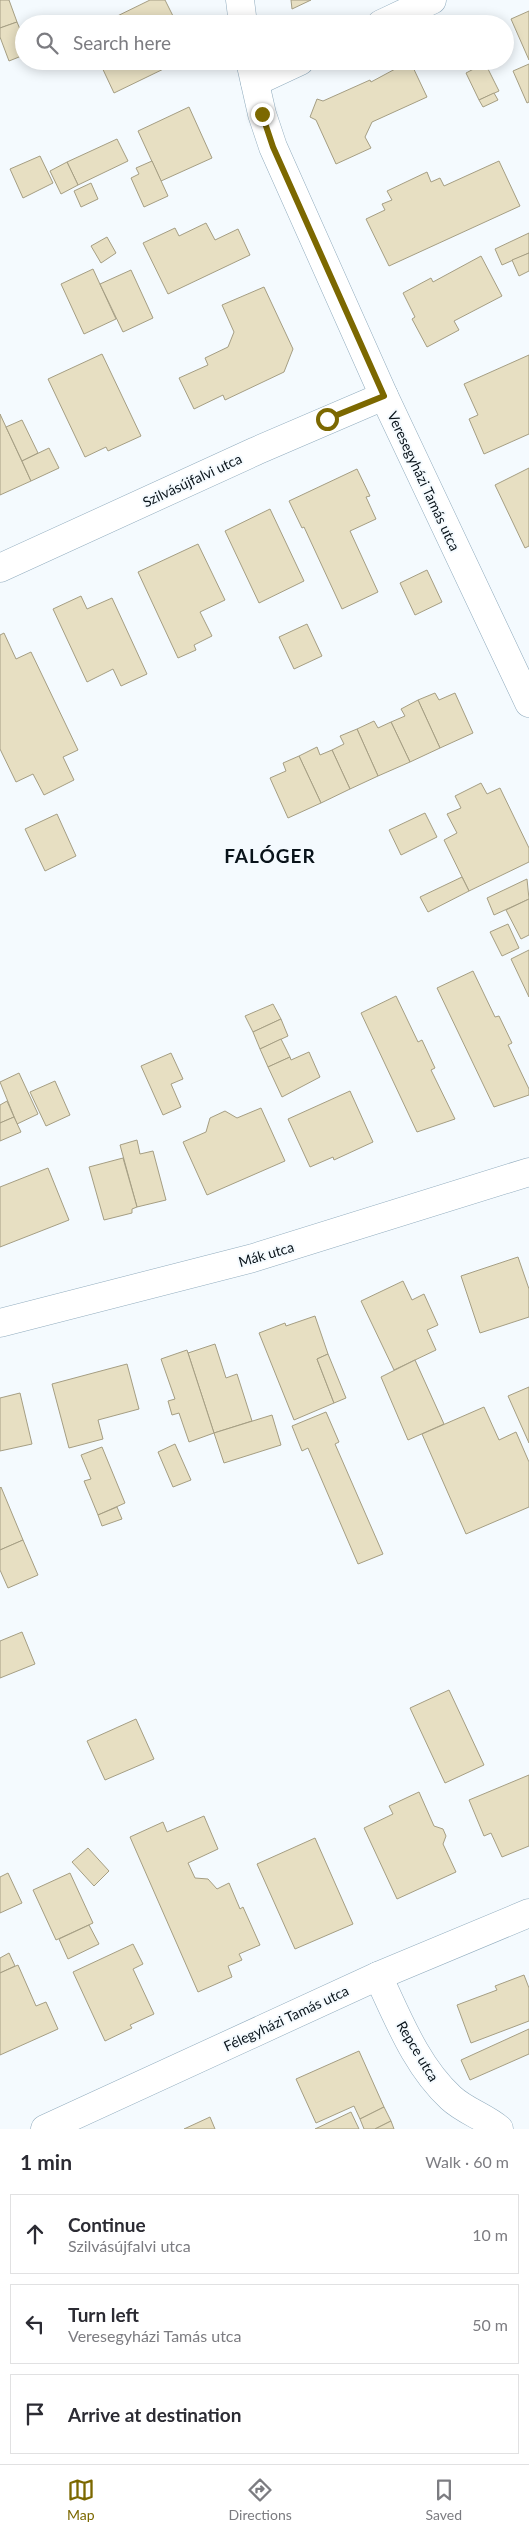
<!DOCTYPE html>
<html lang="en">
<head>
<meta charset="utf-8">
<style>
	body { margin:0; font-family:Lato,sans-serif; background:#f2f2f3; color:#2b2b33 }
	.stop { position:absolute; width:15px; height:15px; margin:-11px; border:4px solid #7c6800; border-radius:50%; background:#fff }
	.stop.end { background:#7c6800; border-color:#fff; box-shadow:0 1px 5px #0008 }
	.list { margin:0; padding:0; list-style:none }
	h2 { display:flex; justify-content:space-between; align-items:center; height:65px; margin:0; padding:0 20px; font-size:21px }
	h2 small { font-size:16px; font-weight:400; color:#7c7c81 }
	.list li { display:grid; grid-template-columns:32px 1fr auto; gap:15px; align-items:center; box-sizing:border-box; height:80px; margin:0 10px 10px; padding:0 10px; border:1px solid #e1e1e2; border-radius:0px }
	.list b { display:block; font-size:19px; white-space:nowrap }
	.list p { margin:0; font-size:16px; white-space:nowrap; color:#7c7c81 }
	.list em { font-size:16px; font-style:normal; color:#7c7c81 }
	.icon { flex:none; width:28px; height:28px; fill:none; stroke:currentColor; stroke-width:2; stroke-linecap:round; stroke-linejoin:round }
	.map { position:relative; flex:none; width:529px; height:2129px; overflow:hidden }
	.search { position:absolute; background:#fff; box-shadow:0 2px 12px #0003; left:15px; right:15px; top:15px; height:55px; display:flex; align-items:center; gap:12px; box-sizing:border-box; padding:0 18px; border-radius:28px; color:#7c7c81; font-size:19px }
	.sheet { height:335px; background:#fff }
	nav { display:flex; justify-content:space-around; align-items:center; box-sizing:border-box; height:70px; border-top:1px solid #e1e1e2; background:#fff; font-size:14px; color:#7c7c81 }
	nav a { display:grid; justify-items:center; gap:2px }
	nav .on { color:#7c6800 }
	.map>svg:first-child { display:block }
</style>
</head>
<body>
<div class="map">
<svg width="529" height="2129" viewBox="0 0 529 2129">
	<rect width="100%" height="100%" fill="#f4fafe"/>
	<g fill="#e7dfc2" stroke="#a59e83">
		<polygon points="0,0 9,0 17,22 0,28"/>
		<polygon points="150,0 165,0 177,24 101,24"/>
		<polygon points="291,0 311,0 292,9"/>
		<polygon points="529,11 529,60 511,19"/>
		<polygon points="17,22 24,39 24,55 9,61 0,37 0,28"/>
		<polygon points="99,61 180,61 114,93"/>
		<polygon points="410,61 427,97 372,122 365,137 371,148 336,164 316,120 310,117 317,99 323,101 370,80 371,82"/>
		<polygon points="485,63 499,91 479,100 466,73"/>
		<polygon points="529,64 529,102 527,103 513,71"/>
		<polygon points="494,93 498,100 483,107 479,100"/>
		<polygon points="189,107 212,158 161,181 138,131"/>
		<polygon points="117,139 128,161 78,185 67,162"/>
		<polygon points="40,156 53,183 23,198 10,169"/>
		<polygon points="152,161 168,196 144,207 131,178 139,174 136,168"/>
		<polygon points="499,161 520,206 389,266 366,219 385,210 382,204 392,200 387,191 427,172 431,182 440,178 444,186"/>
		<polygon points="67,162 78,185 61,194 50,171"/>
		<polygon points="91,183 98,199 81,207 74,191"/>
		<polygon points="206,223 215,240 238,229 250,255 168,294 143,243 175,228 179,236"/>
		<polygon points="529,233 529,253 502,265 495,249"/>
		<polygon points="107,237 116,253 101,263 91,246"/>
		<polygon points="529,253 529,271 519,276 512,260"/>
		<polygon points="481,256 502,296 454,321 459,330 427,347 412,319 415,317 403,293 431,278 433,282"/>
		<polygon points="93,269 116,319 84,334 61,284"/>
		<polygon points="131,270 153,318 123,332 100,284"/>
		<polygon points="264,287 293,349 284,372 225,400 223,395 194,409 179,378 208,365 205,358 228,347 234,332 222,305"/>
		<polygon points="102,354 141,436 108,451 106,447 85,457 48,379"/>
		<polygon points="529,355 529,434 484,454 469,419 478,415 464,384"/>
		<polygon points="0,414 31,481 0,495"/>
		<polygon points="22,420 38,453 22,461 6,427"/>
		<polygon points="49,448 59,468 31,481 22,461"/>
		<polygon points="529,468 529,546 525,548 495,485"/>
		<polygon points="357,469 370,496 366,497 376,519 350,531 378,592 342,609 304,527 302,528 289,501"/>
		<polygon points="270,509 304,581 259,603 225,531"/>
		<polygon points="198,544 225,600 200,612 212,636 194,645 196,650 178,658 138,572"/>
		<polygon points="427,570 442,602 415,615 400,583"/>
		<polygon points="81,596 87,609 112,598 147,674 121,686 113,669 87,682 53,609"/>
		<polygon points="307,624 322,656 294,669 279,637"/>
		<polygon points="4,633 16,659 31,652 78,750 63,757 74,780 44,795 33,774 16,782 0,749 0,635"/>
		<polygon points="435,693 439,700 455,693 473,733 440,748 418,700"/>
		<polygon points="418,700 440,748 410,762 391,722 405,716 401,709"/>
		<polygon points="374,721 378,728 391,722 410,762 378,776 357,729"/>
		<polygon points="357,729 378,776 350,789 332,750 344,744 340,736"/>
		<polygon points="317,747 320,755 332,750 350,789 321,803 299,756"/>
		<polygon points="299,756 321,803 288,818 270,778 286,771 283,763"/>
		<polygon points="481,783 487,794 500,788 529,848 529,862 469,891 444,840 457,833 447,814 461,808 455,796"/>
		<polygon points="425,813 437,837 401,855 389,830"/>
		<polygon points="57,814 76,856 45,871 25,829"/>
		<polygon points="462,877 469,891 428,912 420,897"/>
		<polygon points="527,879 529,899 494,915 487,898"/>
		<polygon points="529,899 529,935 521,939 506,910"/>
		<polygon points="508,924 519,948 502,956 490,932"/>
		<polygon points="529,950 529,997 511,959"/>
		<polygon points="473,971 495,1017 499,1016 512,1043 508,1045 529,1089 529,1095 494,1107 437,988"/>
		<polygon points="396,996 418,1042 422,1040 435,1068 431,1070 455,1119 417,1132 361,1013"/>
		<polygon points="273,1004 281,1019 253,1032 245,1016"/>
		<polygon points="281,1019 288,1036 260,1049 253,1032"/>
		<polygon points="281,1039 290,1057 268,1067 260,1049"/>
		<polygon points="309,1052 320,1077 282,1097 268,1067 290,1057 291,1060"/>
		<polygon points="171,1053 183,1079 171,1084 181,1107 163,1115 141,1066"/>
		<polygon points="19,1073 38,1114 17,1124 0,1082"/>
		<polygon points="55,1081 70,1115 46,1126 30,1092"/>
		<polygon points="350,1091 373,1142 334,1160 333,1157 310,1167 288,1119"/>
		<polygon points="7,1101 14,1117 0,1123 0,1105"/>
		<polygon points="261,1108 285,1161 207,1195 183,1142 206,1132 210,1118 225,1111 237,1118"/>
		<polygon points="14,1117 21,1132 0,1141 0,1123"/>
		<polygon points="137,1140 140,1154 153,1151 166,1200 137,1207 120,1145"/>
		<polygon points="123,1158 137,1207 132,1209 132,1213 104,1220 89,1167"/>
		<polygon points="48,1168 69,1220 0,1247 0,1187"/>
		<polygon points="518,1257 529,1289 529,1317 480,1333 461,1276"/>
		<polygon points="403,1281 412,1300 424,1294 438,1325 427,1330 436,1350 394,1370 361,1301"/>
		<polygon points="315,1316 328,1354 317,1359 334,1403 294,1420 259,1333 285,1323 286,1326"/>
		<polygon points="215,1344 226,1378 237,1374 252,1421 214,1433 188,1353"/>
		<polygon points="187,1350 214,1433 189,1442 179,1413 172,1415 168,1401 175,1399 161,1359"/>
		<polygon points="328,1354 346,1398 334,1403 317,1359"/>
		<polygon points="415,1360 444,1424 408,1440 381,1377"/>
		<polygon points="127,1364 139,1409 98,1420 103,1439 69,1448 52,1384"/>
		<polygon points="529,1387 529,1443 508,1396"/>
		<polygon points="20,1393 32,1444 0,1451 0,1398"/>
		<polygon points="484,1407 499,1440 516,1432 529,1462 529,1507 466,1534 422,1434"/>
		<polygon points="326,1412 339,1442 335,1444 383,1554 358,1564 308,1448 302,1451 292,1426"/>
		<polygon points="272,1415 281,1445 224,1463 214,1433"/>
		<polygon points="175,1444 191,1480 173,1487 158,1452"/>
		<polygon points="102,1447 125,1503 98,1515 84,1481 91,1479 81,1455"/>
		<polygon points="1,1487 23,1540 0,1550 0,1488"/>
		<polygon points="117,1507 122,1519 102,1526 98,1515"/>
		<polygon points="23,1540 38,1575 8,1588 0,1570 0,1550"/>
		<polygon points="22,1632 35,1664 0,1678 0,1641"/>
		<polygon points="449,1690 484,1765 445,1783 410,1708"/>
		<polygon points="136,1719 154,1759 105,1780 87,1741"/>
		<polygon points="529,1775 529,1846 502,1857 491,1833 484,1836 469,1800"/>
		<polygon points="419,1792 434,1826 443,1829 446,1836 443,1844 456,1872 397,1899 364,1828 393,1814 389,1806"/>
		<polygon points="204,1816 218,1849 188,1863 195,1878 208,1879 217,1889 229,1883 240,1909 243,1907 260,1945 239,1954 242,1960 228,1966 232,1977 198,1992 130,1837 163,1822 167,1832"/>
		<polygon points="315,1838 353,1924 295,1949 257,1864"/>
		<polygon points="88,1848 109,1871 94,1886 72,1862"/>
		<polygon points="8,1873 22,1903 0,1913 0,1877"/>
		<polygon points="70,1873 93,1923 56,1940 33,1890"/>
		<polygon points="89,1925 99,1944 68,1959 59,1939"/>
		<polygon points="133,1944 143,1964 133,1969 154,2014 130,2025 132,2028 105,2041 73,1972"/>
		<polygon points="9,1953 15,1966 0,1973 0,1958"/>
		<polygon points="18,1965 36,2006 46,2002 58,2029 0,2055 0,1973"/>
		<polygon points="524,1975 529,1988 529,2021 471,2043 457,2005 497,1990 495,1986"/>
		<polygon points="529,2029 529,2054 470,2080 461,2060"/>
		<polygon points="359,2051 384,2107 360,2119 354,2106 316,2123 296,2079"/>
		<polygon points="384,2107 391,2121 375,2129 364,2129 360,2119"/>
		<polygon points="351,2112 359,2129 315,2129"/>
		<polygon points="210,2117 215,2129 184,2129"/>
		<polygon points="391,2121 394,2129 375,2129"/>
	</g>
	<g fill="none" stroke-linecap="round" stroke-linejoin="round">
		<g stroke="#91acbe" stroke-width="29">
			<g id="street">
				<polyline points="240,0 243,24"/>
				<polyline points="381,24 432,0"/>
				<polyline points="250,61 262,114 273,147 384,396 529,703"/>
				<polyline points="255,82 300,61"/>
				<polyline points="0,568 256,451 384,396"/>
				<polyline points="0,1323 253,1258 529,1172"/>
				<path d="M378,1976C398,2018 416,2066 451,2098C465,2111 485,2117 499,2129"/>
				<polyline points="45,2129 378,1976 529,1913"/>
			</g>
		</g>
		<use href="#street" stroke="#fff" stroke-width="28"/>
	</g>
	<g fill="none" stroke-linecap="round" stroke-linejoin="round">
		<polyline stroke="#7c6800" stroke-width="6" points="262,114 273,147 384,396 327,419"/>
	</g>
	<g text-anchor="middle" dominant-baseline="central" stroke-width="4" stroke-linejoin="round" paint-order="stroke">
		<g font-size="14" fill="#09131a" stroke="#f4fafe">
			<text transform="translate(192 480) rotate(-25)">Szilvásújfalvi utca</text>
			<text transform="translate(424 481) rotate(65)">Veresegyházi Tamás utca</text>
			<text transform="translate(266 1254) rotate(-16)">Mák utca</text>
			<text transform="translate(286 2018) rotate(-25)">Félegyházi Tamás utca</text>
			<text transform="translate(418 2051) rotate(59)">Repce utca</text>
		</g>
		<g font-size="19" font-weight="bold" letter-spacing="1" fill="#09131a" stroke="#f4fafe">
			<text x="270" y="855">FALÓGER</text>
		</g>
	</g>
</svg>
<div class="stop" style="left:327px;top:419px"></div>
<div class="stop end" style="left:262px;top:114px"></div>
<div class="search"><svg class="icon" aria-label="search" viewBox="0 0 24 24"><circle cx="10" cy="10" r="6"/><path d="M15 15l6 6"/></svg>Search here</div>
</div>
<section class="sheet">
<h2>1 min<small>Walk · 60 m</small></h2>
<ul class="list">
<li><svg class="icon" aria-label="ahead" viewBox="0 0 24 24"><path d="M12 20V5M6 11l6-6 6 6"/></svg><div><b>Continue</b><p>Szilvásújfalvi utca</p></div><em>10 m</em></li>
<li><svg class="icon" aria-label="left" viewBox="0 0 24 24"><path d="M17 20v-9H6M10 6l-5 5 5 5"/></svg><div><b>Turn left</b><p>Veresegyházi Tamás utca</p></div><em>50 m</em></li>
<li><svg class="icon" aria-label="arrive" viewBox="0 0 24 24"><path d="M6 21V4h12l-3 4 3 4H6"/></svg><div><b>Arrive at destination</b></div></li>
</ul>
</section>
<nav>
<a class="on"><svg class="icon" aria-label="map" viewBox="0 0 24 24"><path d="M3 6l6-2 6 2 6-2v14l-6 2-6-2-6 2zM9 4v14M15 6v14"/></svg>Map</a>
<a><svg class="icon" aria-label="directions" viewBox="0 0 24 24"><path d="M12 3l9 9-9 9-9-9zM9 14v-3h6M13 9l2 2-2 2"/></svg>Directions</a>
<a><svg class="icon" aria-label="saved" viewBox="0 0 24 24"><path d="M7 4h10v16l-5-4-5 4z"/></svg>Saved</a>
</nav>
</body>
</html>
